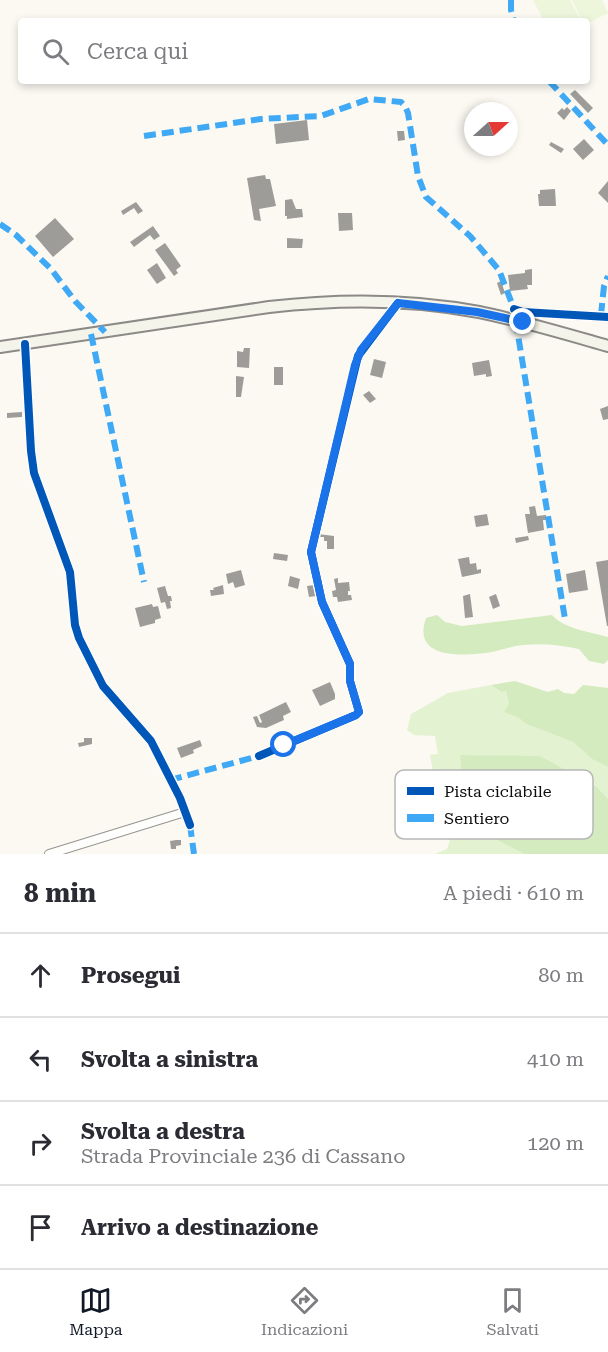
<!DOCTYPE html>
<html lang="it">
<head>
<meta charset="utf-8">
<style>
	body { margin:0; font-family:"Roboto Serif",serif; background:#f7f7f7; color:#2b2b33 }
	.compass { position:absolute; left:464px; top:102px; width:54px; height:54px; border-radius:50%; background:#fff; box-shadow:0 3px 9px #0003; rotate:69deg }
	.stop { position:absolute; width:18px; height:18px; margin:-14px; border:4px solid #1a73e8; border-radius:50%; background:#fff }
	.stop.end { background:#1a73e8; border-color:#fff; box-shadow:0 2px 6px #0008 }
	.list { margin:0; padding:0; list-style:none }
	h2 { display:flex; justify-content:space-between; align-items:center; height:78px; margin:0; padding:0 24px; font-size:26px }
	h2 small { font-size:20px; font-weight:400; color:#7c7c81 }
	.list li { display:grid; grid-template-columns:39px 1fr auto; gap:18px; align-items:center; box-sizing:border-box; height:84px; padding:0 24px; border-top:2px solid #e1e1e2 }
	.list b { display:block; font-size:22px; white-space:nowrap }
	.list p { margin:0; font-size:20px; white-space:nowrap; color:#7c7c81 }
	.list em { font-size:20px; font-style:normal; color:#7c7c81 }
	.icon { flex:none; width:33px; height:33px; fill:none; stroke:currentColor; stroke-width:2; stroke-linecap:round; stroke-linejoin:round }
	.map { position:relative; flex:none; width:608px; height:854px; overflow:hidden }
	.search { position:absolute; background:#fff; box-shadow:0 3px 9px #0003; left:18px; right:18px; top:18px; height:66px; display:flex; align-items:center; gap:15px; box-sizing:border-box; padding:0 21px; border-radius:6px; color:#7c7c81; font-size:22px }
	.sheet { height:414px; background:#fff }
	nav { display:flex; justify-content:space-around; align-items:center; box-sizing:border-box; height:84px; border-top:2px solid #e1e1e2; background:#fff; font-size:16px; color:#7c7c81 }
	nav a { display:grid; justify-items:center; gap:3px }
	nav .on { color:#111827 }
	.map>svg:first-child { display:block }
</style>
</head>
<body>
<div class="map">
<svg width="608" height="854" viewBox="0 0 608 854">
	<rect width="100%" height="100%" fill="#fbf9f2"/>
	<polygon fill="#e3f2d0" points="491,685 500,692 506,691 509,704 505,712 519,718 526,724 573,742 592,759 608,767 608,799 597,787 541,757 460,755 463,798 482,832 524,854 435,854 447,849 454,828 435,783 430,755 438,754 435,736 414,735 407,730 411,714 448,693"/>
	<g fill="#d3ebbe">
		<path d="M437,615L445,622L462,626L552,615C564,629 591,632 608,637V660L604,664L589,661L579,649C560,645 542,643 523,645C510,646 498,652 486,653C459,656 412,658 426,618Z"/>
		<polygon points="515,681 548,692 558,689 564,693 574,694 583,685 608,688 608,767 592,759 573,742 526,724 519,718 504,712 509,704 506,691 501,692 491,685"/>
		<polygon points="460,755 540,756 597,787 608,799 608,854 524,854 482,832 463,798"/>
	</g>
	<g fill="#edf6da">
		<polygon points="533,0 570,0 581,21 544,21"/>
		<polygon points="572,0 602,0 608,13 587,24 587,21 582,21"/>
	</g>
	<g fill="#9e9c98">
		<polygon points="575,90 593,108 588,113 570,94"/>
		<polygon points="567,107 571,111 564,120 557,113 562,108 564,110"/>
		<polygon points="307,120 309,140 276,144 274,124"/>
		<polygon points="397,131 404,131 405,140 398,141"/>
		<polygon points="584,139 594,150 583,160 573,149"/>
		<polygon points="551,142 564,149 561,153 549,145"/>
		<polygon points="265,175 266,179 270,179 276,206 259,209 261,221 254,220 247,178"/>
		<polygon points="608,181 608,203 598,193"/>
		<polygon points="555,189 556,206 539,206 538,194 540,194 540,190"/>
		<polygon points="292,199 296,209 302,209 303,217 287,219 287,216 285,216 285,200"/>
		<polygon points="136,202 143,211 138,214 134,208 123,215 121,211"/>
		<polygon points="338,213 352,213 353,230 339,231"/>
		<polygon points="55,218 74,239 53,257 35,236"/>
		<polygon points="153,226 160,236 154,240 150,235 134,247 130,242"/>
		<polygon points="287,238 303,239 302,248 287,248"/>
		<polygon points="165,243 181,266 176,270 178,273 174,276 155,250"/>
		<polygon points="157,263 166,278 157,284 147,270"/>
		<polygon points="532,269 532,285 527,285 528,289 510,291 508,275 525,273 525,270"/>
		<polygon points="501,281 505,293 501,295 497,283"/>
		<polygon points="244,348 250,348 249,368 237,367 237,351 243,352"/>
		<polygon points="374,359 386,362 382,378 370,375"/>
		<polygon points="489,360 492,376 486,377 486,374 474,376 472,363"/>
		<rect x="274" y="367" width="9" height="18"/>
		<polygon points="236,376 244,377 241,397 236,397"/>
		<polygon points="369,391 376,399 370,403 363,395"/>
		<polygon points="608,406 608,419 603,420 600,409"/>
		<polygon points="22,412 22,417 7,418 7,413"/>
		<polygon points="535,506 537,516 546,515 547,520 543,520 544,530 528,533 525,514 530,514 529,507"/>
		<polygon points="487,514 489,525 476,527 474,516"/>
		<polygon points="318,534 334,536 334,549 327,549 327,541 324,541 324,537 317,537"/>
		<polygon points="528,536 529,540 516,543 515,538"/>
		<polygon points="274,553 288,555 287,561 273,559"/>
		<polygon points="469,557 470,564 476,563 477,570 481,569 481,573 462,577 458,559"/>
		<polygon points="608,560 608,626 607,626 596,562"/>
		<polygon points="241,570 245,585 235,588 233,582 228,584 226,574"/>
		<polygon points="585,570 588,590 569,593 566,574"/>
		<polygon points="290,576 300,579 298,589 288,586"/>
		<polygon points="338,578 338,583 349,582 350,591 348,591 348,595 351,595 352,600 338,602 337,597 333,597 332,591 336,590 334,579"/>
		<polygon points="223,585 224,594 211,596 210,590 214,590 213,588"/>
		<polygon points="314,585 316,596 309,597 307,586"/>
		<polygon points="165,586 168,596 171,596 172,601 170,601 171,608 167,609 165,602 161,603 157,588"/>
		<polygon points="470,594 473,617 465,618 463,596"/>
		<polygon points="496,594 500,606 493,609 489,597"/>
		<polygon points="152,604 153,607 158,606 161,618 155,620 155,623 140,627 135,608"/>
		<polygon points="330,682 335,694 335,699 320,706 312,690"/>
		<polygon points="286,702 291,712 283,716 284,720 266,728 257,727 253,717 257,716 260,723 262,722 259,715"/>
		<polygon points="84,738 92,738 92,744 79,747 78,743 84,742"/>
		<polygon points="200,740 202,746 193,750 194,753 181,758 177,748"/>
		<polygon points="176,840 181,840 181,845 176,846 176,849 171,849 170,841"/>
	</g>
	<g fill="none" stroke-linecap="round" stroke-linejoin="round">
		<g stroke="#959491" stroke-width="10">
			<g id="minor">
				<polyline points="514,309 523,312 608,317"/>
				<polyline points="25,344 31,451 34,473 70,572 75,625 79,638 103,686 151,741 180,798 190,825"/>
				<polyline points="259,756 356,715 359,712 350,681 350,664 322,602 311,552 358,356 398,303"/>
				<polyline points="49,854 185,812"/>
			</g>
		</g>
		<g stroke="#8b8a87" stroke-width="14">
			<path id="secondary" d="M0,347L269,307C338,299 411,299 479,312C523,321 566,334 608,346"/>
		</g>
		<use href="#minor" stroke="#fefefd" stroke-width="8"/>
		<use href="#secondary" stroke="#f5f4ea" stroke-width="10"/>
		<g stroke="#3fa9f5" stroke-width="6" stroke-dasharray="12 6" stroke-linecap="butt">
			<polyline points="511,0 511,10 514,21"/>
			<polyline points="549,81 608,145"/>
			<polyline points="144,136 261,119 321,116 369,99 401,102 405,106 408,113 418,176 426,197 470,236 499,270 514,309"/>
			<polyline points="0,224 16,235 51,269 75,301 105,332"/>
			<polyline points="601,315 604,286 608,276"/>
			<polyline points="519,321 517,329 565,619"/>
			<polyline points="91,334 144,582"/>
			<polyline points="170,780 259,756"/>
			<polyline points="190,825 194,854"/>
		</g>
		<g stroke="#fff" stroke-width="11">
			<g id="cycleway">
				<polyline points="514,309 523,312 608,317"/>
				<polyline points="25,344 31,451 34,473 70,572 75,625 79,638 103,686 151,741 180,798 190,825"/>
				<polyline points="259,756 356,715 359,712 350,681 350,664 322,602 311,552 358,356 398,303"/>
			</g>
		</g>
		<use href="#cycleway" stroke="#0057b8" stroke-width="8"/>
	</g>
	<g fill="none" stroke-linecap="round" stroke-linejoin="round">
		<polyline stroke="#1a73e8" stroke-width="8" points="284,745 356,715 359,712 350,681 350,664 322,602 311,552 355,365 361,350 398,303 477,312 523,322"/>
	</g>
	<rect x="395" y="770" width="198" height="69" rx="9" fill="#fff" stroke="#b7b7b7" stroke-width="1.5"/>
	<rect x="407" y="787" width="27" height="8" fill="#0057b8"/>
	<rect x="407" y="814" width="27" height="8" fill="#3fa9f5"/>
	<g font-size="16" fill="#0e0e0e">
		<text x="444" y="797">Pista ciclabile</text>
		<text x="444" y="824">Sentiero</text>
	</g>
</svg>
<svg class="compass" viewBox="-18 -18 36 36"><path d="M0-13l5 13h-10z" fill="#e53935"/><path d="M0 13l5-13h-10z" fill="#7c7c81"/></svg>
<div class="stop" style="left:284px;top:745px"></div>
<div class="stop end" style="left:523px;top:322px"></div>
<div class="search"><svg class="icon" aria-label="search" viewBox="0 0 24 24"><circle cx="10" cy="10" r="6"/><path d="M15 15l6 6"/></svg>Cerca qui</div>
</div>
<section class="sheet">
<h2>8 min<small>A piedi · 610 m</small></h2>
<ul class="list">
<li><svg class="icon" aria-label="ahead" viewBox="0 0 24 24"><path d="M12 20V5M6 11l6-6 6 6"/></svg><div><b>Prosegui</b></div><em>80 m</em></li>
<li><svg class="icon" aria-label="left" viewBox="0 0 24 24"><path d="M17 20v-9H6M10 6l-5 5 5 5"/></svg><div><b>Svolta a sinistra</b></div><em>410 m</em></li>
<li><svg class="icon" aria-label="right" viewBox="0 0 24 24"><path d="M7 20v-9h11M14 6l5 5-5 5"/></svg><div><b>Svolta a destra</b><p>Strada Provinciale 236 di Cassano</p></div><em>120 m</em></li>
<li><svg class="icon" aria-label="arrive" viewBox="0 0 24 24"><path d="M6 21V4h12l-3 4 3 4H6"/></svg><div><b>Arrivo a destinazione</b></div></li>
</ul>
</section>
<nav>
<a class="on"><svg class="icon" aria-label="map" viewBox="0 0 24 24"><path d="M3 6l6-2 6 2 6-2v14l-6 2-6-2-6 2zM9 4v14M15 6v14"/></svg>Mappa</a>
<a><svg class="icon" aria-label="directions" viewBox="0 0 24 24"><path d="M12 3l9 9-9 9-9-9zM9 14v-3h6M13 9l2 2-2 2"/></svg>Indicazioni</a>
<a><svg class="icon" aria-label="saved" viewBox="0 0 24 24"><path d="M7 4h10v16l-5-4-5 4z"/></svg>Salvati</a>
</nav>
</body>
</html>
